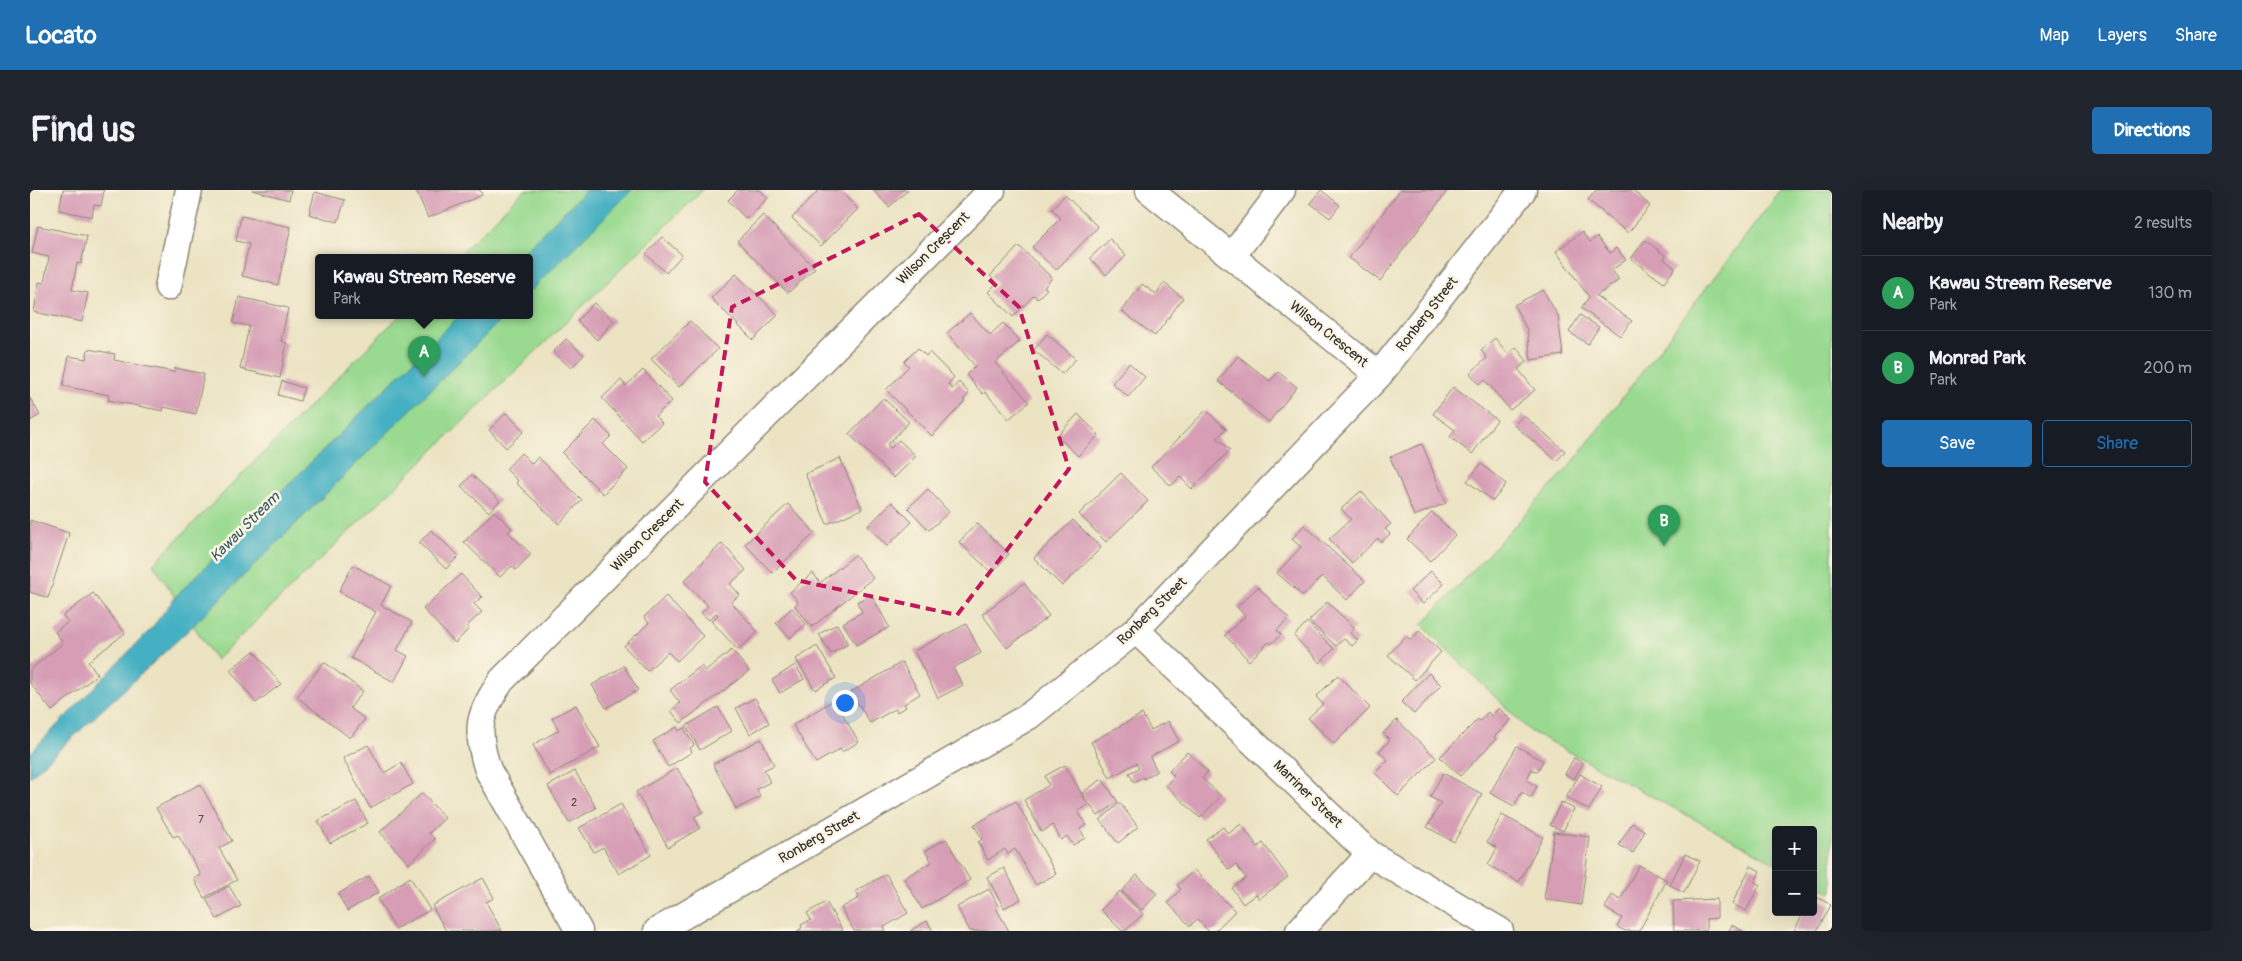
<!DOCTYPE html>
<html lang="en">
<head>
<meta charset="utf-8">
<style>
	body { margin:0; font-family:Pangolin,sans-serif; background:#20242c; color:#f1f3f6 }
	.controls { position:absolute; right:15px; bottom:15px; display:grid; overflow:hidden; border-radius:5px; box-shadow:0 5px 20px #0002 }
	.controls button { width:45px; height:45px; display:grid; place-items:center; padding:0; border:0; border-bottom:1px solid #363941; background:#171b24; color:#f1f3f6; font:25px sans-serif }
	.you { position:absolute; left:814px; top:512px; width:18px; height:18px; margin:-12px; border:4px solid #fff; border-radius:50%; background:#1a73e8; box-shadow:0 0 0 8px #1a73e833 }
	.badge { display:grid; place-items:center; width:32px; height:32px; border-radius:50%; background:#1f6fb2; color:#fff; font-size:16px; font-weight:700 }
	.pin { position:absolute; translate:-50% -41px; filter:drop-shadow(0 1px 2px #0008) }
	.pin::after { content:''; position:absolute; top:26px; width:18px; height:15px; background:inherit; clip-path:polygon(0 0,100% 0,50% 100%) }
	.popup { position:absolute; left:285px; top:64px; width:218px; height:65px; box-sizing:border-box; display:grid; place-content:center; border-radius:5px; background:#171b24; filter:drop-shadow(0 1px 4px #0005); font-size:16px; white-space:nowrap; color:#9ea1a6 }
	.popup b { font-size:19px; color:#f1f3f6 }
	.popup::after { content:''; position:absolute; left:50%; top:100%; margin-left:-10px; border:10px solid transparent; border-top-color:#171b24 }
	.list { margin:0; padding:0; list-style:none }
	h2 { display:flex; justify-content:space-between; align-items:center; height:65px; margin:0; padding:0 20px; font-size:21px }
	h2 small { font-size:16px; font-weight:400; color:#9ea1a6 }
	.list li { display:grid; grid-template-columns:32px 1fr auto; gap:15px; align-items:center; box-sizing:border-box; height:75px; padding:0 20px; border-top:1px solid #363941 }
	.list b { display:block; font-size:19px; white-space:nowrap }
	.list p { margin:0; font-size:16px; white-space:nowrap; color:#9ea1a6 }
	.list em { font-size:16px; font-style:normal; color:#9ea1a6 }
	.actions { display:flex; gap:10px; padding:15px 20px }
	.actions a { flex:1; padding:11px 0; border:1px solid #1f6fb2; border-radius:5px; text-align:center; font-size:18px; color:#1f6fb2 }
	.actions .main { background:#1f6fb2; color:#fff }
	.map { position:relative; flex:none; width:1802px; height:741px; overflow:hidden; border-radius:5px }
	header { display:flex; align-items:center; gap:30px; box-sizing:border-box; height:70px; padding:0 25px; background:#1f6fb2; color:#fff }
	header strong { font-size:24px }
	nav { display:flex; gap:28px; margin-inline-start:auto; font-size:18px }
	.intro { display:flex; align-items:center; justify-content:space-between; box-sizing:border-box; height:120px; padding:0 30px }
	h1 { margin:0; font-size:35px }
	.button { padding:12px 22px; border-radius:5px; background:#1f6fb2; color:#fff; font-size:18px; font-weight:700 }
	main { display:flex; gap:30px; padding:0 30px }
	aside { flex:1; background:#171b24; border-radius:5px; box-shadow:0 5px 20px #0002 }
	.map>svg:first-child { display:block }
</style>
</head>
<body>
<header>
<strong>Locato</strong>
<nav><a>Map</a><a>Layers</a><a>Share</a></nav>
</header>
<div class="intro"><h1>Find us</h1><a class="button">Directions</a></div>
<main>
<div class="map">
<svg width="1802" height="741" viewBox="0 0 1802 741">
	<rect width="100%" height="100%" fill="#fcf5e5"/>
	<filter id="ink" filterUnits="userSpaceOnUse"><feTurbulence type="fractalNoise" baseFrequency=".02" numOctaves="2"/><feDisplacementMap in="SourceGraphic" scale="10" xChannelSelector="R" yChannelSelector="G"/><feConvolveMatrix kernelMatrix="1 2 1 2 8 2 1 2 1" color-interpolation-filters="sRGB"/></filter>
	<filter id="wash" filterUnits="userSpaceOnUse"><feTurbulence type="fractalNoise" baseFrequency=".0096" numOctaves="4" result="noise"/><feDisplacementMap in="SourceGraphic" scale="20" xChannelSelector="R" yChannelSelector="G"/><feGaussianBlur stdDeviation="1.12" result="paint"/><feColorMatrix in="noise" values="0 0 0 0 0 0 0 0 0 0 0 0 0 0 0 0 0 1.4 0 .05"/><feComposite in="paint" operator="in"/></filter>
	<g filter="url(#wash)">
		<rect width="100%" height="100%" fill="#ebe3c2"/>
		<g fill="#99da90" stroke="#62825e">
			<polygon points="494,0 673,0 186,470 123,374 369,126 499,126 499,68 426,68"/>
			<polygon points="1751,0 1802,0 1802,703 1783,693 1783,640 1746,640 1746,673 1500,541 1392,435 1540,276"/>
		</g>
		<g fill="#45b0c3" stroke="#386e77">
			<polygon points="556,0 602,0 499,102 499,68 487,68"/>
			<polygon points="429,126 475,126 167,432 0,587 0,563 120,440 148,404"/>
		</g>
		<g id="blocks">
			<g fill="#d69db5">
				<polygon points="33,0 74,0 71,16 64,15 62,27 29,20"/>
				<polygon points="222,0 261,0 259,10"/>
				<polygon points="386,0 450,0 452,5 398,28"/>
				<polygon points="708,0 730,0 738,8 716,29 698,10"/>
				<polygon points="789,0 809,0 828,19 791,56 762,28"/>
				<polygon points="843,0 878,0 859,17"/>
				<polygon points="1291,0 1310,15 1300,28 1280,13"/>
				<polygon points="1370,0 1418,0 1350,91 1319,68"/>
				<polygon points="1566,0 1603,0 1620,16 1598,43 1558,10"/>
				<polygon points="285,2 315,10 308,32 279,24"/>
				<polygon points="1035,5 1068,37 1026,80 1002,57 1031,28 1022,19"/>
				<polygon points="733,25 785,78 758,103 707,51"/>
				<polygon points="211,26 261,37 248,95 212,86 219,54 206,51"/>
				<polygon points="8,36 57,46 51,74 47,73 42,100 58,103 52,132 4,122 9,92 14,93 19,67 2,63"/>
				<polygon points="1552,42 1560,52 1567,47 1580,63 1586,58 1596,70 1582,80 1589,90 1566,106 1602,131 1590,146 1551,118 1559,107 1526,61"/>
				<polygon points="632,47 652,65 636,83 616,64"/>
				<polygon points="1080,49 1096,66 1076,85 1060,68"/>
				<polygon points="1615,50 1636,66 1634,69 1645,78 1634,93 1601,69"/>
				<polygon points="989,56 1022,88 1014,97 1017,99 1007,109 1004,105 983,127 958,102 967,93 960,86"/>
				<polygon points="706,84 748,125 723,150 681,108"/>
				<polygon points="1134,93 1153,108 1125,146 1092,121 1112,94 1126,104"/>
				<polygon points="1513,100 1528,126 1533,165 1501,170 1497,140 1484,115"/>
				<polygon points="209,107 258,118 251,151 257,153 250,188 210,179 219,136 203,133"/>
				<polygon points="564,113 584,131 567,150 547,131"/>
				<polygon points="940,123 960,145 973,133 990,151 965,173 999,212 979,229 955,202 953,204 936,185 945,176 917,143"/>
				<polygon points="1550,125 1569,137 1558,154 1539,142"/>
				<polygon points="660,131 688,159 649,197 621,169"/>
				<polygon points="1017,144 1046,169 1032,184 1004,160"/>
				<polygon points="1465,148 1478,164 1486,157 1497,171 1488,179 1505,200 1480,220 1455,190 1449,194 1440,183 1457,168 1451,160"/>
				<polygon points="536,149 554,165 541,178 523,162"/>
				<polygon points="888,158 896,166 899,162 924,187 918,194 922,199 929,192 939,203 933,210 935,211 902,246 856,200 879,176 874,172"/>
				<polygon points="58,159 85,164 84,170 144,182 145,178 174,184 166,224 134,217 133,221 78,210 79,205 33,196 39,166 56,169"/>
				<polygon points="1208,166 1240,191 1248,182 1267,197 1239,232 1188,191"/>
				<polygon points="1099,173 1115,187 1098,207 1082,193"/>
				<polygon points="613,180 642,211 625,226 632,233 612,251 572,208 591,190 596,196"/>
				<polygon points="252,191 274,198 270,211 248,205"/>
				<polygon points="1423,197 1467,230 1442,264 1420,247 1425,240 1403,224"/>
				<polygon points="0,208 10,225 0,231"/>
				<polygon points="853,208 879,232 857,255 861,258 869,250 886,266 864,288 819,244"/>
				<polygon points="1176,220 1196,239 1187,248 1200,260 1162,299 1150,287 1141,296 1121,277"/>
				<polygon points="476,223 494,241 476,258 459,240"/>
				<polygon points="1048,224 1069,245 1048,266 1027,246"/>
				<polygon points="1493,225 1535,261 1527,271 1484,235"/>
				<polygon points="565,230 581,246 573,254 598,279 573,304 532,263"/>
				<polygon points="1392,254 1416,313 1384,326 1360,267"/>
				<polygon points="491,263 502,274 508,267 552,310 529,334 486,293 488,291 476,279"/>
				<polygon points="810,268 832,319 797,334 775,284"/>
				<polygon points="1451,274 1476,294 1463,311 1437,291"/>
				<polygon points="1091,283 1118,311 1076,352 1049,324"/>
				<polygon points="442,285 470,311 459,322 431,296"/>
				<polygon points="898,299 919,322 899,340 878,318"/>
				<polygon points="1331,301 1361,334 1355,339 1360,344 1351,352 1348,348 1322,373 1299,349 1321,329 1311,319"/>
				<polygon points="862,312 882,332 857,356 838,336"/>
				<polygon points="758,314 785,343 742,383 715,354"/>
				<polygon points="464,321 482,338 478,342 501,364 486,380 482,376 470,387 434,352"/>
				<polygon points="1402,322 1425,345 1400,371 1377,349"/>
				<polygon points="0,330 39,343 18,408 0,402"/>
				<polygon points="1043,330 1071,358 1032,396 1004,368"/>
				<polygon points="947,333 979,364 962,383 929,352"/>
				<polygon points="1274,335 1335,391 1317,410 1292,386 1273,406 1247,383 1271,357 1262,349"/>
				<polygon points="401,340 429,366 416,379 389,353"/>
				<polygon points="692,353 716,380 700,394 710,405 701,412 728,442 708,460 681,431 688,425 686,423 679,430 671,423 678,416 654,391"/>
				<polygon points="825,365 843,388 782,437 765,416 768,412 760,402 783,383 790,393"/>
				<polygon points="323,375 361,396 351,415 382,432 367,460 378,466 364,492 321,468 346,422 309,401"/>
				<polygon points="1401,381 1414,394 1393,414 1380,401"/>
				<polygon points="431,384 452,407 444,414 452,422 437,436 439,439 425,453 393,419"/>
				<polygon points="994,393 1019,426 977,458 952,424"/>
				<polygon points="1228,397 1259,429 1247,440 1251,445 1241,454 1239,452 1219,471 1195,445 1215,426 1207,417"/>
				<polygon points="63,403 95,443 58,472 68,484 22,521 0,493 0,480 33,453 25,442 38,432 33,426"/>
				<polygon points="841,404 859,437 826,455 813,433 832,422 827,412"/>
				<polygon points="636,406 673,446 647,471 638,462 617,481 594,456 619,433 614,427"/>
				<polygon points="1297,412 1325,438 1320,443 1328,450 1322,456 1314,449 1306,456 1279,431"/>
				<polygon points="762,418 776,434 760,448 746,433"/>
				<polygon points="1277,432 1304,459 1290,473 1264,446"/>
				<polygon points="807,434 818,454 801,464 789,444"/>
				<polygon points="936,434 951,463 923,478 933,495 908,508 884,461"/>
				<polygon points="1389,441 1411,462 1385,490 1358,465 1376,446 1381,450"/>
				<polygon points="787,456 806,488 785,500 766,469"/>
				<polygon points="702,460 719,481 651,533 641,521 650,513 640,500 671,476 675,481"/>
				<polygon points="224,461 251,494 226,513 200,480"/>
				<polygon points="294,472 333,501 320,518 335,529 320,548 267,507"/>
				<polygon points="872,472 890,504 874,514 876,517 867,522 865,519 840,533 821,502"/>
				<polygon points="765,475 774,489 750,503 742,490"/>
				<polygon points="594,476 608,500 576,518 562,495"/>
				<polygon points="1399,483 1411,495 1384,524 1371,512"/>
				<polygon points="1308,485 1340,518 1304,554 1278,528 1293,514 1286,507"/>
				<polygon points="725,508 739,533 720,544 706,518"/>
				<polygon points="804,510 829,552 812,562 810,559 786,573 763,535"/>
				<polygon points="546,515 570,557 520,585 503,555 529,540 522,528"/>
				<polygon points="688,517 702,541 670,560 656,536"/>
				<polygon points="1469,518 1481,530 1464,547 1466,549 1430,586 1410,567 1448,529 1450,531 1458,522 1461,526"/>
				<polygon points="1112,524 1121,540 1138,531 1149,551 1120,567 1127,581 1114,589 1113,587 1104,592 1099,583 1109,578 1106,573 1080,588 1061,552"/>
				<polygon points="1367,530 1406,568 1368,606 1345,583 1358,570 1349,561 1360,550 1353,543"/>
				<polygon points="647,537 649,541 654,538 664,555 660,558 662,562 638,577 623,551"/>
				<polygon points="731,549 744,575 734,580 740,592 727,599 730,607 706,619 683,574"/>
				<polygon points="338,555 354,583 371,573 383,594 340,618 313,568"/>
				<polygon points="1487,556 1513,571 1507,582 1502,579 1496,590 1507,596 1501,608 1492,602 1484,616 1460,603"/>
				<polygon points="1157,562 1178,582 1172,588 1191,606 1170,628 1136,595 1144,586 1139,581"/>
				<polygon points="1544,568 1553,573 1544,589 1535,584"/>
				<polygon points="1035,575 1058,615 1048,621 1056,635 1050,639 1055,648 1043,655 1037,646 1031,650 1023,635 1012,642 994,610 1019,595 1015,586"/>
				<polygon points="647,578 673,622 664,627 670,638 638,657 606,602"/>
				<polygon points="545,581 566,618 539,633 518,596"/>
				<polygon points="1413,583 1452,604 1424,652 1397,637 1411,613 1400,607"/>
				<polygon points="1550,584 1572,597 1559,620 1536,607"/>
				<polygon points="1072,589 1088,612 1068,626 1052,603"/>
				<polygon points="170,594 202,651 189,658 207,690 174,708 164,689 171,685 148,645 143,647 126,618"/>
				<polygon points="392,603 415,628 399,643 405,649 379,674 350,642"/>
				<polygon points="326,611 338,633 300,653 288,631"/>
				<polygon points="986,611 1026,684 1006,695 985,659 978,664 975,659 958,670 948,652 952,649 944,635"/>
				<polygon points="1531,612 1544,619 1533,641 1520,635"/>
				<polygon points="1090,613 1108,637 1088,653 1070,630"/>
				<polygon points="591,614 621,665 589,684 573,657 564,662 549,638"/>
				<polygon points="1472,625 1513,647 1489,692 1458,675 1467,658 1457,652"/>
				<polygon points="1602,633 1615,641 1603,663 1589,655"/>
				<polygon points="1211,634 1228,657 1233,653 1258,687 1229,709 1226,704 1213,714 1202,698 1216,688 1206,675 1199,680 1176,649 1193,637 1198,644"/>
				<polygon points="1524,642 1560,647 1551,715 1514,709"/>
				<polygon points="916,649 940,690 892,719 874,688 902,672 895,661"/>
				<polygon points="1655,664 1670,671 1654,703 1640,695"/>
				<polygon points="1609,675 1637,690 1609,741 1595,741 1587,737 1592,728 1575,718 1582,705 1590,710"/>
				<polygon points="1721,676 1730,681 1725,692 1730,695 1716,721 1702,714"/>
				<polygon points="974,678 991,709 974,718 957,687"/>
				<polygon points="1164,680 1205,721 1185,741 1178,741 1167,729 1160,736 1138,713 1151,699 1147,696"/>
				<polygon points="856,684 878,723 854,737 856,741 824,741 811,718 829,708 826,701"/>
				<polygon points="1107,685 1127,704 1112,720 1092,701"/>
				<polygon points="339,686 349,702 317,721 308,704"/>
				<polygon points="380,687 400,720 365,739 348,709"/>
				<polygon points="453,688 464,708 456,712 472,741 416,741 402,716"/>
				<polygon points="199,696 211,716 187,729 176,709"/>
				<polygon points="959,699 968,716 966,718 979,741 940,741 927,717"/>
				<polygon points="1090,701 1113,724 1095,741 1092,741 1071,720"/>
				<polygon points="1783,705 1801,715 1787,741 1764,741 1774,722 1783,722"/>
				<polygon points="1687,709 1687,728 1676,729 1676,741 1644,741 1643,711"/>
				<polygon points="796,712 813,741 767,741 772,738 771,735 781,730 777,723"/>
				<polygon points="897,731 903,741 880,741"/>
				<polygon points="1702,735 1713,741 1699,741"/>
			</g>
		</g>
	</g>
	<g filter="url(#ink)">
		<use href="#blocks" fill-opacity="0" stroke="#8b8776" stroke-width="1"/>
		<g fill="none" stroke-linecap="round" stroke-linejoin="round">
			<g stroke="#8b8776" stroke-width="29">
				<g id="minor">
					<polyline points="1119,0 1349,185"/>
					<polyline points="1202,66 1252,0"/>
					<polyline points="138,97 159,0"/>
					<polyline points="1106,440 1340,664 1470,741"/>
					<path d="M549,741L458,580C445,540 448,524 472,490L962,0"/>
					<polyline points="627,741 999,526 1106,440 1349,185 1493,0"/>
					<polyline points="1269,741 1340,664"/>
				</g>
			</g>
			<use href="#minor" stroke="#fff" stroke-width="26"/>
		</g>
	</g>
	<path fill="none" stroke="#c2185b" stroke-width="4" stroke-dasharray="10 6" stroke-linejoin="round" d="M889,24L989,117L1039,279L927,425L766,390L675,292L702,117Z"/>
	<g text-anchor="middle" dominant-baseline="central" stroke-width="5" stroke-linejoin="round" paint-order="stroke">
		<g font-size="11" fill="#56484e">
			<text x="544" y="612">2</text>
			<text x="171" y="629">7</text>
		</g>
		<g font-size="14" fill="#2b2b2b" stroke="#fcf5e5">
			<text transform="translate(903 58) rotate(-45)">Wilson Crescent</text>
			<text transform="translate(1397 124) rotate(-52)">Ronberg Street</text>
			<text transform="translate(1299 144) rotate(39)">Wilson Crescent</text>
			<text transform="translate(617 345) rotate(-45)">Wilson Crescent</text>
			<text transform="translate(1122 421) rotate(-44)">Ronberg Street</text>
			<text transform="translate(1278 604) rotate(44)">Marriner Street</text>
			<text transform="translate(789 647) rotate(-30)">Ronberg Street</text>
		</g>
		<g font-size="15" font-style="italic" fill="#345a60" stroke="#fcf5e5">
			<text transform="translate(215 337) rotate(-45)">Kawau Stream</text>
		</g>
	</g>
</svg>
<div class="controls">
<button>+</button>
<button>−</button>
</div>
<div class="you"></div>
<div class="pin badge" style="left:394px;top:187px;background:#2e9e5b">A</div>
<div class="popup"><b>Kawau Stream Reserve</b>Park</div>
<div class="pin badge" style="left:1634px;top:356px;background:#2e9e5b">B</div>
</div>
<aside>
<h2>Nearby<small>2 results</small></h2>
<ul class="list">
<li><span class="badge" style="background:#2e9e5b">A</span><div><b>Kawau Stream Reserve</b><p>Park</p></div><em>130 m</em></li>
<li><span class="badge" style="background:#2e9e5b">B</span><div><b>Monrad Park</b><p>Park</p></div><em>200 m</em></li>
</ul>
<div class="actions"><a class="main">Save</a><a>Share</a></div>
</aside>
</main>
</body>
</html>
